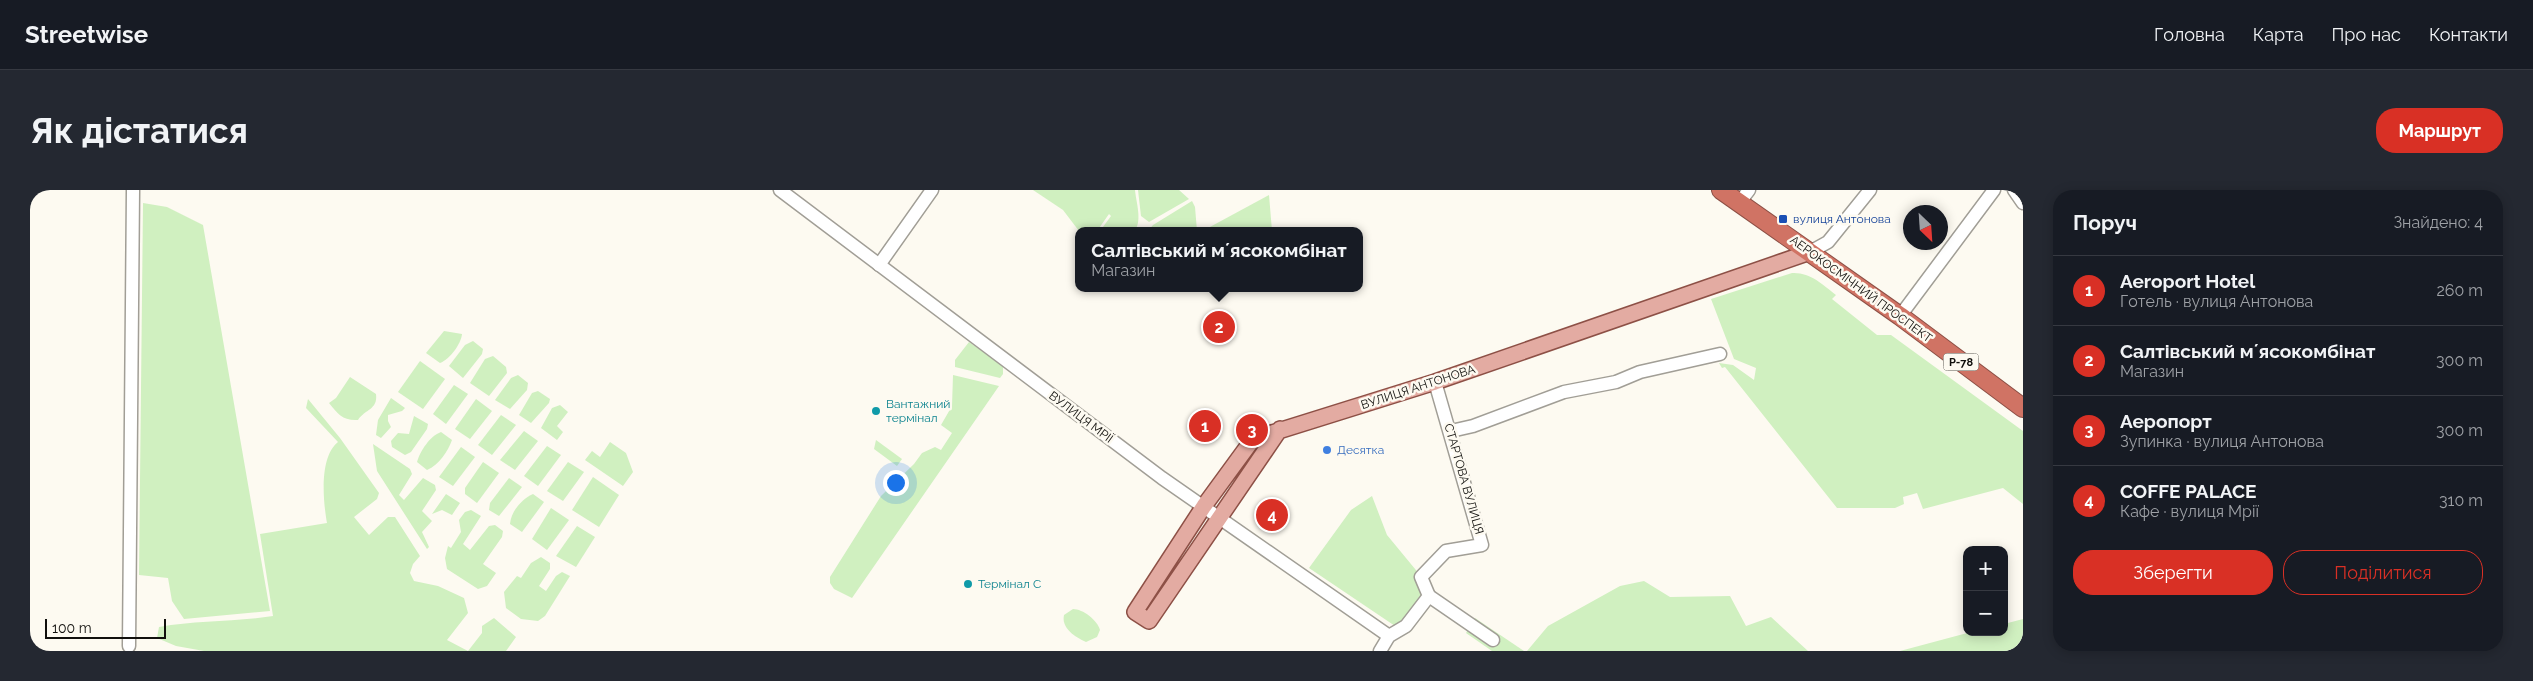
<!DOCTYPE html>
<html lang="uk">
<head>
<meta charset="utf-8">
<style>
	body { margin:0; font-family:Raleway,sans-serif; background:#242831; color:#f1f3f6 }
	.controls { position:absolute; right:15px; bottom:15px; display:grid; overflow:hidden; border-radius:10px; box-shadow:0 2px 12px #0003 }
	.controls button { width:45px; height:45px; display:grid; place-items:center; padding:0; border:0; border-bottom:1px solid #363941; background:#171b24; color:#f1f3f6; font:25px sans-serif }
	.compass { position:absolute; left:1873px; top:15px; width:45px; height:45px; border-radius:50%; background:#171b24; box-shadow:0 2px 12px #0003; rotate:155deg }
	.scale { position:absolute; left:15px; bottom:12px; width:121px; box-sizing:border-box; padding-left:5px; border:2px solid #11100d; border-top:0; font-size:14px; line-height:18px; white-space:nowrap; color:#11100d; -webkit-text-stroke:4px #fdfaf1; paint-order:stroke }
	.you { position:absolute; left:865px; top:292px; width:18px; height:18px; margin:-12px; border:4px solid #fff; border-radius:50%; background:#1a73e8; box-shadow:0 0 0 8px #1a73e833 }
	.badge { display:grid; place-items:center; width:32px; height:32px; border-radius:50%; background:#d93025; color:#fff; font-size:16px; font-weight:700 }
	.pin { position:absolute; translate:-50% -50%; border:2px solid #fff; box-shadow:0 1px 5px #0006 }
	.popup { position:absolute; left:1045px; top:37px; width:288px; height:65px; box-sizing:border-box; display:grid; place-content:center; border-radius:10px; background:#171b24; filter:drop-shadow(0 1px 4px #0005); font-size:16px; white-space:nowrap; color:#9ea1a6 }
	.popup b { font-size:19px; color:#f1f3f6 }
	.popup::after { content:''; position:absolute; left:50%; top:100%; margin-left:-10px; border:10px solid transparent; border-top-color:#171b24 }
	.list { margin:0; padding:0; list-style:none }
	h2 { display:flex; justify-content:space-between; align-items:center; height:65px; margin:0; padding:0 20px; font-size:21px }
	h2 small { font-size:16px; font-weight:400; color:#9ea1a6 }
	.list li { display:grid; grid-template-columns:32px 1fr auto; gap:15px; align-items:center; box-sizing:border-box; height:70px; padding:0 20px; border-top:1px solid #363941 }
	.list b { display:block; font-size:19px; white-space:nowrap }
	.list p { margin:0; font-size:16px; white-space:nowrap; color:#9ea1a6 }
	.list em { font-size:16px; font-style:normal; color:#9ea1a6 }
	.actions { display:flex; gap:10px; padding:15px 20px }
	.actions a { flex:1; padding:11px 0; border:1px solid #d93025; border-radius:20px; text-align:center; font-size:18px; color:#d93025 }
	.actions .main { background:#d93025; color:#fff }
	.map { position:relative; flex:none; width:1993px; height:461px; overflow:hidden; border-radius:20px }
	header { display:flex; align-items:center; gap:30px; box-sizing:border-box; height:70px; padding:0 25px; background:#171b24; border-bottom:1px solid #363941 }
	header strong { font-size:24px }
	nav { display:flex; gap:28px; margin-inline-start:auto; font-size:18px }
	.intro { display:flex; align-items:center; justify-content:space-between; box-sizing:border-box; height:120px; padding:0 30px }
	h1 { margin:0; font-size:35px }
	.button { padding:12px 22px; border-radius:20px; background:#d93025; color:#fff; font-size:18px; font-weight:700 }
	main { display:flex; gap:30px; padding:0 30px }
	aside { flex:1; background:#171b24; border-radius:20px; box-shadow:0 2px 12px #0003 }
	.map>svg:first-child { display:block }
</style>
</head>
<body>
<header>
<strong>Streetwise</strong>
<nav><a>Головна</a><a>Карта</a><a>Про нас</a><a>Контакти</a></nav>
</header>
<div class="intro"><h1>Як дістатися</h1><a class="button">Маршрут</a></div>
<main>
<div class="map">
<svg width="1993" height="461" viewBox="0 0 1993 461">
	<rect width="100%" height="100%" fill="#fdfaf1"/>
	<g fill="#d0f0c0">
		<path d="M1003,0H1105C1106,12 1113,32 1104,41H1070L1081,26L1079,24L1067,41H1049L1033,20Z"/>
		<polygon points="1108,0 1149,0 1159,9 1119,32 1111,26"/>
		<polygon points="1239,5 1242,41 1178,41 1178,38"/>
		<polygon points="1162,11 1165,17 1167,41 1118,41 1123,35"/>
		<polygon points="113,13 137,17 173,35 240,421 154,429 142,411 138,388 109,385"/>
		<path d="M1762,83C1780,82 1792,94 1806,105L1802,109L1847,145H1861L1993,241V314L1973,298L1893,319L1887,303L1873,307L1874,314L1865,318H1807L1695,177L1692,178L1689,173L1703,175L1724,190L1726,178L1704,169L1681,109Z"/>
		<path d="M414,141L432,144C431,154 420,169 410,173L396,163Z"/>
		<polygon points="443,151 453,159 452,164 433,188 419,176 435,155"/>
		<polygon points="939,152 973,176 973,184 970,188 925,177 925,170"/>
		<polygon points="463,166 476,177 477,183 459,206 440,193 455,169"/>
		<polygon points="390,171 415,189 393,219 368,202"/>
		<polygon points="488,185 498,193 497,200 480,219 465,210 481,188"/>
		<polygon points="923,185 969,196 822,408 804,399 800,393 800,387 851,306 884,274 892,263 905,257 911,260 922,243 911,235 922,216"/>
		<path d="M320,187L346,204C348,220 335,219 328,230C313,231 308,224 299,213L306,208Z"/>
		<polygon points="424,195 438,204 416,234 403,224"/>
		<polygon points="508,201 520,209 519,213 501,233 489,225 502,203"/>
		<polygon points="361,208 375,218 372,221 358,225 358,231 361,237 351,248 346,245 348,230"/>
		<path d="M278,209L310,248L349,303L347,309L324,327L339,345L358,327H365L390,366L383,374L380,383L384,391L408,396L434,408L438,423L417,450L438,461H174L146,456L127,448L129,437C166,430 205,432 243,426L230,344L297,333C293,311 289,267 308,252L276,218Z"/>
		<polygon points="446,209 462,221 440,249 425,239"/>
		<polygon points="530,215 538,222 527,236 533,242 527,250 511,238 522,218"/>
		<polygon points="471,225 486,235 462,265 448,255"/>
		<polygon points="384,226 398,234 397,239 381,262 375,265 362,257 361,251 368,243 379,244"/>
		<polygon points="494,241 508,251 485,280 470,270"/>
		<path d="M411,242L422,250C418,261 409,275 397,280L387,272C390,261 400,246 411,242Z"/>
		<polygon points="846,250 872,269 867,276 844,259"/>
		<polygon points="580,252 596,263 603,282 593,296 555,270 562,261 570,267"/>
		<polygon points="343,254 380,279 382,284 369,305 374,310 393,288 405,295 406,300 392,321 402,331 392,342 399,357 397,359 347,281"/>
		<polygon points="517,256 531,265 508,296 494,286"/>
		<polygon points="431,257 445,267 423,296 409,287"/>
		<polygon points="453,272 469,283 447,313 435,304 435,298"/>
		<polygon points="538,272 554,282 533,311 517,301"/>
		<polygon points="563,287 589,305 569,337 542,320"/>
		<polygon points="479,288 492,297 469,326 459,320 460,313"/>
		<polygon points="416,304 430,313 422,325 412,320 402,324"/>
		<path d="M503,304L514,312L492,342L480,334C481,321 492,309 503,304Z"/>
		<polygon points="1342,306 1357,345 1390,385 1395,406 1368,438 1279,378 1321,320"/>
		<polygon points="521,318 539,330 517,360 502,349"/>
		<polygon points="441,320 451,326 433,354 440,360 459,336 465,335 473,341 472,347 453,374 466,383 457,396 448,399 417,379 415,368 418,356 421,358 431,342 429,330 435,322"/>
		<polygon points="547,336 565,347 546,377 526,366"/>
		<polygon points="511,367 520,373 520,379 509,396 516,401 526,386 532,382 540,386 515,426 508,431 491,429 476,418 474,402 487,386 491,388 501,373"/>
		<polygon points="1614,391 1640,407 1700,406 1716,436 1741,427 1778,461 1497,461 1518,436 1590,396"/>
		<path d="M1043,419C1053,419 1067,430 1070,440L1067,447L1056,452C1045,447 1031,438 1034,425Z"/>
		<polygon points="464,428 486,447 476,461 438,461 452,443 452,436"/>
		<polygon points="1445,428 1494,461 1462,461 1436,443"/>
		<polygon points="1993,429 1993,461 1870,461 1941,442 1974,442 1974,434"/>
	</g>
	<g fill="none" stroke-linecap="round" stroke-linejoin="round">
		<g stroke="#a19e96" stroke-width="15">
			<g id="minor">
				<polyline points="750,0 1132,288 1359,446"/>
				<polyline points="1984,0 1993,13"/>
				<polyline points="1709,13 1719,0"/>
				<polyline points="1780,62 1798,52 1840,0"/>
				<polyline points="849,75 902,0"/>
				<polyline points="1870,126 1964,0"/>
				<polyline points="1421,241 1443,236 1534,202 1586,192 1610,182 1690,164"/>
				<polyline points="1399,406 1463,450"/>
				<polyline points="99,456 103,0"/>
				<polyline points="1350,461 1359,446 1376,436 1399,406 1391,387 1416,361 1452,355 1405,192"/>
			</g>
		</g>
		<g stroke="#8d5046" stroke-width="18">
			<polyline id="major" points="1250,239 1119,431 1105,422 1174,316 1223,249 1405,192 1780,62"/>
		</g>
		<g stroke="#8d5046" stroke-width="20">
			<polyline id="highway" points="1691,0 1870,126 1993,218"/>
		</g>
		<use href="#minor" stroke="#fff" stroke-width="12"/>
		<use href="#major" stroke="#e3aba2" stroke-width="15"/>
		<use href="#highway" stroke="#d07364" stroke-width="18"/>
	</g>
	<rect fill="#1a4fb4" stroke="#fdfaf1" stroke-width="2" x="1748" y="24" width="10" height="10" rx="2.5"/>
	<g fill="#0f9aa8" stroke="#fdfaf1" stroke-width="2">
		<circle cx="846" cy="221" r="5"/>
		<circle cx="938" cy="394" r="5"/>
	</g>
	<circle fill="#3f7fe0" stroke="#fdfaf1" stroke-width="2" cx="1297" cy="260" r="5"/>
	<g text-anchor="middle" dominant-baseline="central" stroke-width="5" stroke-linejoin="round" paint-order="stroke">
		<rect fill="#fdfaf1" stroke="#585651" stroke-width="1" x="1913.5" y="163.5" width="35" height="17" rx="4"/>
		<g font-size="11" font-weight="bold" fill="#11100d">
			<text x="1931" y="172">Р-78</text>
		</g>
		<g font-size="12" fill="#164399" stroke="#fdfaf1" text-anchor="start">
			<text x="1763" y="29">вулиця Антонова</text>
		</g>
		<g font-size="12" fill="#11100d" stroke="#fdfaf1">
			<text transform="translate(1831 99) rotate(36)">АЕРОКОСМІЧНИЙ ПРОСПЕКТ</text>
			<text transform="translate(1388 197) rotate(-18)">ВУЛИЦЯ АНТОНОВА</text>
			<text transform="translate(1051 227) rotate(37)">ВУЛИЦЯ МРІЇ</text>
			<text transform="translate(1434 289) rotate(74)">СТАРТОВА ВУЛИЦЯ</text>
		</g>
		<g font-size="12" fill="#0d838f" stroke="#fdfaf1" text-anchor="start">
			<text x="856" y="214">Вантажний<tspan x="856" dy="14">термінал</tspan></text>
			<text x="948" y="394">Термінал C</text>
		</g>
		<g font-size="12" fill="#366cbe" stroke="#fdfaf1" text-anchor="start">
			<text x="1307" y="260">Десятка</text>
		</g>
	</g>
</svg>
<div class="controls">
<button>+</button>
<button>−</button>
</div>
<svg class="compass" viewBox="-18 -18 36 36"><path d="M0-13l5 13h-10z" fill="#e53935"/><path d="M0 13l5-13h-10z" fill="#9ea1a6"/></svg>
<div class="scale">100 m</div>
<div class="you"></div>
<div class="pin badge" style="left:1175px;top:236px">1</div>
<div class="pin badge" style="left:1189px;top:137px">2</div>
<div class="popup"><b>Салтівський мʼясокомбінат</b>Магазин</div>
<div class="pin badge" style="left:1222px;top:240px">3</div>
<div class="pin badge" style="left:1242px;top:325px">4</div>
</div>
<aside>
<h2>Поруч<small>Знайдено: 4</small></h2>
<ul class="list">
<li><span class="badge">1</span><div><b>Aeroport Hotel</b><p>Готель · вулиця Антонова</p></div><em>260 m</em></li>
<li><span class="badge">2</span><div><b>Салтівський мʼясокомбінат</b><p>Магазин</p></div><em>300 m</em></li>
<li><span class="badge">3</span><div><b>Аеропорт</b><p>Зупинка · вулиця Антонова</p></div><em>300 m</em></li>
<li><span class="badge">4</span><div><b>COFFE PALACE</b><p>Кафе · вулиця Мрії</p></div><em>310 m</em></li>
</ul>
<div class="actions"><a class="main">Зберегти</a><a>Поділитися</a></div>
</aside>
</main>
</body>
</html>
